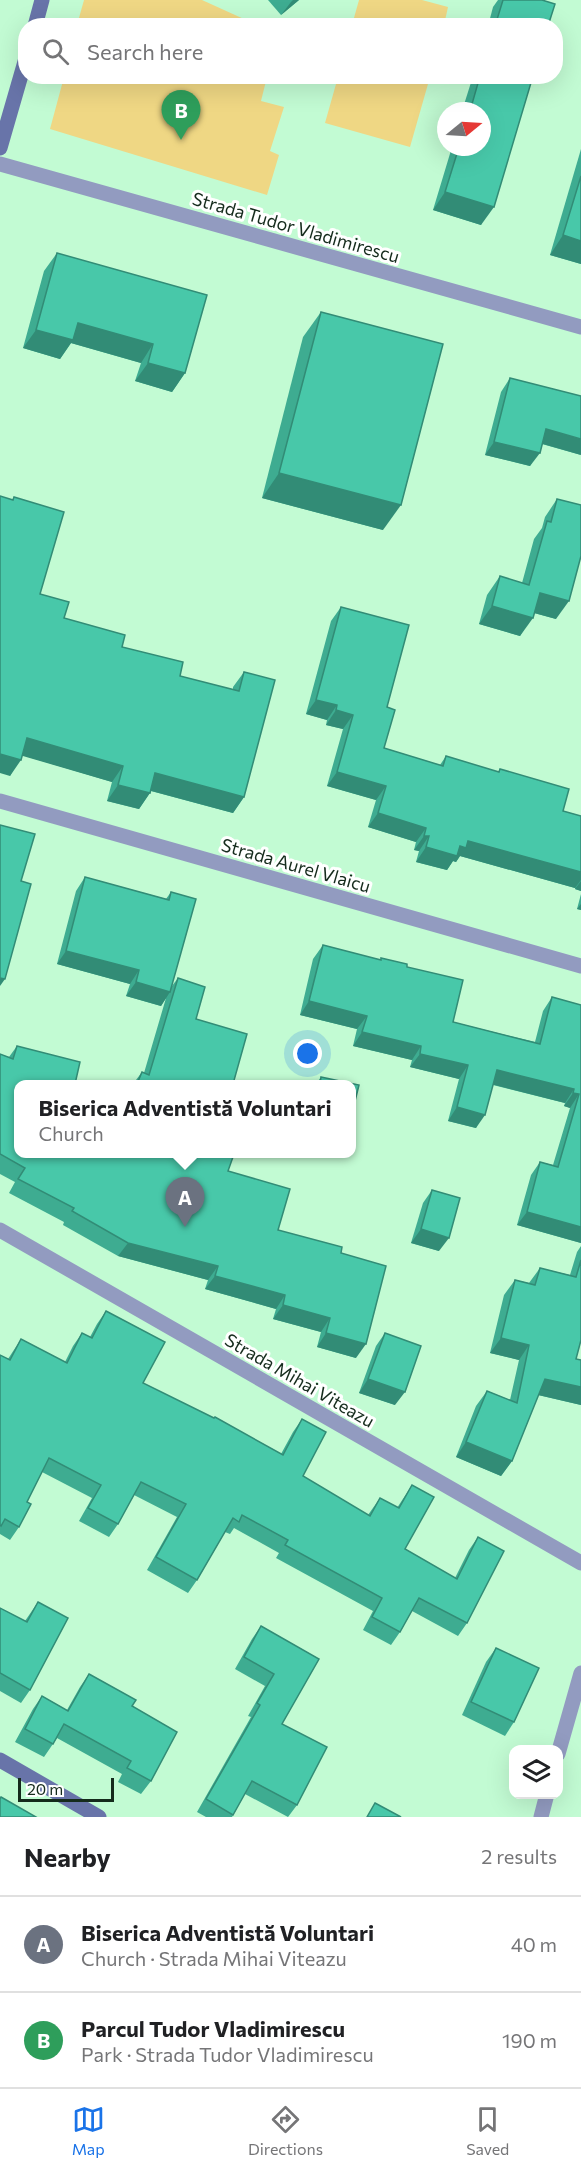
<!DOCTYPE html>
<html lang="en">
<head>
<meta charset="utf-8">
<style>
	body { margin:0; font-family:Commissioner,sans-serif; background:#f6f6f6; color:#202124 }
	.controls { position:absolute; right:18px; bottom:18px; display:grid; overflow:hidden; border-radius:12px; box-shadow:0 6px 24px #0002 }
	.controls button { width:54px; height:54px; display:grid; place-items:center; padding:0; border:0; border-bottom:2px solid #e0e0e0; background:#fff; color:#202124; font:30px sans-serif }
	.compass { position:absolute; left:437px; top:102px; width:54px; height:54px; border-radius:50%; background:#fff; box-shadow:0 6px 24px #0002; rotate:72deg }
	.scale { position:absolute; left:18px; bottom:15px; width:96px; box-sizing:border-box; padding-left:6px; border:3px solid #152b1c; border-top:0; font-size:16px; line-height:21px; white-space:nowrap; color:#152b1c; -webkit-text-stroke:4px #fff; paint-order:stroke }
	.you { position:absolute; left:308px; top:1054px; width:21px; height:21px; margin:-15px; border:4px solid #fff; border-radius:50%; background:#1a73e8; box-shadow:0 0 0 9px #1a73e833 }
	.badge { display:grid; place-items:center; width:39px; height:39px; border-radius:50%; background:#1a73e8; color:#fff; font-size:20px; font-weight:700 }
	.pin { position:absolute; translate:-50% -50px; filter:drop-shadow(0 2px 3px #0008) }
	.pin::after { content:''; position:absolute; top:32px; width:21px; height:18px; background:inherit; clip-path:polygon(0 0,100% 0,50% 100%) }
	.popup { position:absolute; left:14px; top:1080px; width:342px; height:78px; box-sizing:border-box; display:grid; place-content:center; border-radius:12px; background:#fff; filter:drop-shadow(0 2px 4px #0005); font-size:20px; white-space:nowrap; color:#757577 }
	.popup b { font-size:22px; color:#202124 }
	.popup::after { content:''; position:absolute; left:50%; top:100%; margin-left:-12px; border:12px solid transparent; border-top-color:#fff }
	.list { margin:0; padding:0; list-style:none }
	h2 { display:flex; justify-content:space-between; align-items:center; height:78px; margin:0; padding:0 24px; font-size:26px }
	h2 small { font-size:20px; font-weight:400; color:#757577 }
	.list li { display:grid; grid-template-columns:39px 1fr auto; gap:18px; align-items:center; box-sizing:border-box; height:96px; padding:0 24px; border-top:2px solid #e0e0e0 }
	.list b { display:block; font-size:22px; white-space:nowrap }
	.list p { margin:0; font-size:20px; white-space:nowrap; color:#757577 }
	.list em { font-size:20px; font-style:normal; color:#757577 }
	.icon { flex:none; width:33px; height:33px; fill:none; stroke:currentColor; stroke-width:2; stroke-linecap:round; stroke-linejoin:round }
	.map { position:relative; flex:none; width:581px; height:1817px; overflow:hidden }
	.search { position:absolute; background:#fff; box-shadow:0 6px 24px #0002; left:18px; right:18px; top:18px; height:66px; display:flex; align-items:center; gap:15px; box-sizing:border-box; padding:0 21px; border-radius:24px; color:#757577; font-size:22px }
	.sheet { height:270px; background:#fff }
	nav { display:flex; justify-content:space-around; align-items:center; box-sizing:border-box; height:84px; border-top:2px solid #e0e0e0; background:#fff; font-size:16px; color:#757577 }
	nav a { display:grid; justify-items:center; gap:3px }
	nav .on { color:#1a73e8 }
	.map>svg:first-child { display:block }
</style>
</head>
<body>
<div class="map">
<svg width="581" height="1817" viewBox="0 0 581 1817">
	<rect width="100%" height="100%" fill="#c2fbd3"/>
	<g fill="#efd784">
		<polygon points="84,0 202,0 257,25 77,25"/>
		<polygon points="359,0 422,0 448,7 444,25 352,25"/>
		<polygon points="64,77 267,77 261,101 284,107 270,151 279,155 267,195 50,129"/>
		<polygon points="338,77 430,77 410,147 325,123"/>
	</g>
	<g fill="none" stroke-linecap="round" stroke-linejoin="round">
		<g stroke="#929bc0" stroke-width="15">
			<polyline points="0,164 581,327"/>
			<polyline points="0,801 581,966"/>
			<polyline points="0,1230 581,1563"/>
			<polyline points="558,1754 581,1673"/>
			<polyline points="541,1817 547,1794"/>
		</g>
		<g stroke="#6874a9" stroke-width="15">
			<polyline points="35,26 42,0"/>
			<polyline points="0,148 26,58"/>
			<polyline points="0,1760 99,1817"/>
		</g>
	</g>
	<g fill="#3eac91">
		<polygon points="268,0 299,0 281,15"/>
		<polygon points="498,0 542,0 548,26 488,26 493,7"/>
		<polygon points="473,76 533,76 481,225 433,210 452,147 482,147 482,111 462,111"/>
		<polygon points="581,149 581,264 550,255"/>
		<polygon points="57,253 185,373 172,392 135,381 141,363 71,343 60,359 23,348 44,271"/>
		<polygon points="321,312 383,530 262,498 303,337"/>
		<polygon points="510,378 581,455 542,444 530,466 485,455 501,392"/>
		<polygon points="14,497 40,594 64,618 180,676 233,690 233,687 244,672 244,797 233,813 151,791 139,809 107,801 112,782 22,755 10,776 12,500"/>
		<polygon points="557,499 556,619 534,613 520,636 479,624 487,595 500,576 522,583 534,539 542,528 545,517"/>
		<polygon points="341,607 387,707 384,748 440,765 446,756 498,772 500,769 563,811 581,816 581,891 575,889 575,888 460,856 456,862 453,861 447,870 416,862 419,851 414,850 416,842 368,827 376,800 327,786 343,729 326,725 327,720 306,714 331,621"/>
		<polygon points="85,877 166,899 171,892 172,986 178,978 196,1019 233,1084 133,1084 142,1072 144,1073 166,998 161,1006 126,996 130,984 57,964 76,891"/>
		<polygon points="581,894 581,910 577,909"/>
		<polygon points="323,945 380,960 381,958 407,967 453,1022 535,1042 543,1011 552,997 581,1005 581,1243 517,1225 531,1175 540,1162 553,1165 570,1108 564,1106 565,1103 493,1085 476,1128 448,1121 459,1079 410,1067 412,1060 353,1046 357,1029 300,1015 313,959"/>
		<polygon points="17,1046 18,1154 228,1171 278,1230 341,1253 356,1358 317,1347 321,1332 273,1319 276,1309 205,1289 208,1280 118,1256 63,1225 64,1222 9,1193 15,1182 0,1174 0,1054 9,1057"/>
		<polygon points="321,1077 351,1084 316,1084"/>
		<polygon points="432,1190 439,1251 411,1243 423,1203"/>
		<polygon points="581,1246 581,1340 576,1359 581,1360 581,1405 538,1395 512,1461 501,1476 456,1457 476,1406 487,1391 510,1400 519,1360 490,1353 504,1295 515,1280 529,1283 540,1268 570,1275 577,1252"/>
		<polygon points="106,1311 143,1383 281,1454 293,1432 302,1419 303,1476 368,1515 380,1498 397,1508 412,1485 405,1549 455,1578 469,1550 478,1537 467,1623 458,1636 412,1611 400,1632 391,1645 363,1630 373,1611 276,1558 279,1553 234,1528 230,1534 225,1532 197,1580 188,1593 147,1570 177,1517 134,1495 118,1524 109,1537 79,1521 92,1498 42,1472 27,1502 19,1527 10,1540 0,1534 0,1355 8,1359 21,1339 65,1362 73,1346 82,1333 90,1337 97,1324"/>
		<polygon points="385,1333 395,1405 359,1393 376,1346"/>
		<polygon points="38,1602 30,1690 21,1703 0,1691 0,1608 25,1621"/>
		<polygon points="261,1626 319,1659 282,1724 297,1805 288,1817 245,1794 232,1817 206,1817 197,1812 251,1717 248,1716 265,1686 235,1669 252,1639"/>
		<polygon points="496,1648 514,1722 505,1736 462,1715 486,1662"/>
		<polygon points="89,1674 132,1706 151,1781 141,1794 118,1782 122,1774 57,1738 44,1757 15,1742 33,1709 42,1696 67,1710 80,1687"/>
	</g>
	<g fill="#328c76">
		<polygon points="293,0 299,0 281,15 291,2"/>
		<polygon points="445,192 494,207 481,225 433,210"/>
		<polygon points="563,235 581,241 581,264 550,255"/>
		<polygon points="78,323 153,344 141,363 71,343 60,359 23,348 36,330"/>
		<polygon points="148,363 185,373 172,392 135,381"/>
		<polygon points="546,429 581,439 581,455 536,442"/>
		<polygon points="494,442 540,453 530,466 485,455"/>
		<polygon points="279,473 401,505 383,530 262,498"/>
		<polygon points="540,593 569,601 556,619 527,611"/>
		<polygon points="492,606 533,618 520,636 479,624"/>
		<polygon points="316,700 337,705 327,720 306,714"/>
		<polygon points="336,710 353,715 343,729 326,725"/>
		<polygon points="27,738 123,766 112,782 16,754"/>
		<polygon points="0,754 21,760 10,776 0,773"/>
		<polygon points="337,772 386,786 376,800 327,786"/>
		<polygon points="155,773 244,797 233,813 144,789"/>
		<polygon points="118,785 150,793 139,809 107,801"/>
		<polygon points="378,813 426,828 416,842 368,827"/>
		<polygon points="424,836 429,836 419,851 414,850"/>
		<polygon points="468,841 581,872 581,880 575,888 460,856 456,862 453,861 447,870 416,862 426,847 460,846"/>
		<polygon points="581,881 581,891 575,889"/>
		<polygon points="581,904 581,910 577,909"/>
		<polygon points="66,951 139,970 130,984 57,964"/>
		<polygon points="0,978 5,979 0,986"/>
		<polygon points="136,982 170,992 161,1006 126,996"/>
		<polygon points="309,1001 367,1016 357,1029 300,1015"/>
		<polygon points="362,1032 421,1046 412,1060 353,1046"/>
		<polygon points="420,1054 468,1065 459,1079 410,1067"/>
		<polygon points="497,1070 574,1089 565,1103 487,1083"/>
		<polygon points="573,1093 579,1094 570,1108 564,1106"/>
		<polygon points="457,1107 485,1115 476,1128 448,1121"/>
		<polygon points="527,1212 581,1227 581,1243 517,1225"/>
		<polygon points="421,1229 449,1238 439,1251 411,1243"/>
		<polygon points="128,1243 218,1266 208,1280 118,1256"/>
		<polygon points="215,1276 285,1295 276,1309 205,1289"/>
		<polygon points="283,1305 330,1318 321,1332 273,1319"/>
		<polygon points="326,1333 366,1344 356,1358 317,1347"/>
		<polygon points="501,1338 529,1345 519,1360 490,1353"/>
		<polygon points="368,1379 405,1392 395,1405 359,1393"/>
		<polygon points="545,1379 581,1387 581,1405 534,1394"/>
		<polygon points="466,1442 512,1461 501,1476 456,1457"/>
	</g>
	<g fill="#48c8a9" stroke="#328c76" stroke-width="1.5">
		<polygon points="503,0 542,0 555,4 548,26 495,26"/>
		<polygon points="480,76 533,76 494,207 445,192 459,147 482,147 482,111 470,111"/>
		<polygon points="581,176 581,241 563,235"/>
		<polygon points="57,253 207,295 185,373 148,363 153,344 78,323 73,340 36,330"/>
		<polygon points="321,312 443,344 401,505 279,473"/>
		<polygon points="510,378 581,396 581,439 546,429 540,453 494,442"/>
		<polygon points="0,496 13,500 14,497 64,512 40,594 69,602 64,618 125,635 122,647 183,662 180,676 239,691 244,672 275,680 244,797 155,773 150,793 118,785 123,766 27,738 21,760 0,754"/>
		<polygon points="557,499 581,505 581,556 569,601 540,593 533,618 492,606 500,576 529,585 547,521 551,522"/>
		<polygon points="341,607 409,625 387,707 395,710 384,748 443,766 446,756 499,772 500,769 569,789 563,811 581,816 581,872 468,841 466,848 460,846 457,856 426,847 429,836 424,836 426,828 378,813 386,786 337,772 353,715 336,710 337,705 316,700"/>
		<polygon points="0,825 35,834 21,881 31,884 5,979 0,978"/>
		<polygon points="85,877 169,900 171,892 196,899 170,992 136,982 139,970 66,951"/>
		<polygon points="323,945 381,960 381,958 407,964 407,967 463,980 453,1022 540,1044 552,997 581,1005 581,1227 527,1212 540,1162 558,1167 579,1094 573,1093 574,1089 497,1070 485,1115 457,1107 468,1065 420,1054 421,1046 362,1032 367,1016 309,1001"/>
		<polygon points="178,978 205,987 196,1019 247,1034 233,1084 137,1084 142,1072 149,1075"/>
		<polygon points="17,1046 80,1062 75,1084 18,1084 18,1154 234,1154 228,1171 290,1189 278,1230 342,1247 341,1253 386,1266 366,1344 326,1333 330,1318 283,1305 285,1295 215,1276 218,1266 128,1243 72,1211 74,1208 18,1179 25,1168 0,1154 0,1054 13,1059"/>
		<polygon points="321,1077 359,1085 351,1117 351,1084 320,1084"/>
		<polygon points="432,1190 460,1198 449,1238 421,1229"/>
		<polygon points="581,1260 581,1340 576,1359 581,1360 581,1387 545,1379 512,1461 466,1442 487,1391 517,1403 529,1345 501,1338 515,1280 535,1285 540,1268 576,1277"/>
		<polygon points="106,1311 165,1342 143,1383 214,1418 215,1417 283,1455 302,1419 326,1432 303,1476 370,1516 380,1498 399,1508 412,1485 434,1497 405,1549 457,1579 478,1537 504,1551 467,1623 419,1598 400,1632 372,1617 382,1598 285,1545 288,1540 242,1515 239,1522 233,1518 197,1580 156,1557 186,1504 141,1482 118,1524 88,1508 101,1485 49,1458 27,1502 31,1504 19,1527 5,1519 1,1526 0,1525 0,1355 10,1360 21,1339 67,1363 82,1333 92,1338"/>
		<polygon points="385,1333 421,1346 405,1392 368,1379"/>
		<polygon points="38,1602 68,1618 30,1690 0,1673 0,1608 27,1622"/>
		<polygon points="261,1626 319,1659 282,1724 327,1747 297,1805 252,1781 233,1815 206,1799 260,1705 257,1703 274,1674 244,1657"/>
		<polygon points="496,1648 539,1668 514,1722 471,1702"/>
		<polygon points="89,1674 136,1700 132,1706 177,1732 151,1781 127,1768 131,1761 64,1724 53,1744 25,1729 42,1696 68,1711"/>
		<polygon points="1,1797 36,1817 0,1817 0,1799"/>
		<polygon points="375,1803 401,1817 367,1817"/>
	</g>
	<g text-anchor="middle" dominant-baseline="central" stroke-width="6" stroke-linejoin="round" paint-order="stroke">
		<g font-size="18" fill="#152b1c" stroke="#fff">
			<text transform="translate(296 227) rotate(16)">Strada Tudor Vladimirescu</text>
			<text transform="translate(296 865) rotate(16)">Strada Aurel Vlaicu</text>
			<text transform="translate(300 1380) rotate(30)">Strada Mihai Viteazu</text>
		</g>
	</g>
</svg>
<div class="controls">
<button><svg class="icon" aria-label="layers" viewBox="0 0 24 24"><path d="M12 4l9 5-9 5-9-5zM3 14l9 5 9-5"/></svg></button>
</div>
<svg class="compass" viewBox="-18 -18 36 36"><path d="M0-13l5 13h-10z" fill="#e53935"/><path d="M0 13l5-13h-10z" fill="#757577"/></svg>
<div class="scale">20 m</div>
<div class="you"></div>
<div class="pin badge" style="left:185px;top:1227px;background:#6b7280">A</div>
<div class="popup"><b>Biserica Adventistă Voluntari</b>Church</div>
<div class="pin badge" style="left:181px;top:140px;background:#2e9e5b">B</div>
<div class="search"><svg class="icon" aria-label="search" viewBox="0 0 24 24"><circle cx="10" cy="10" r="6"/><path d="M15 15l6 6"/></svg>Search here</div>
</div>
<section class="sheet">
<h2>Nearby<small>2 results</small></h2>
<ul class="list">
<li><span class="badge" style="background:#6b7280">A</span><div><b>Biserica Adventistă Voluntari</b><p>Church · Strada Mihai Viteazu</p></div><em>40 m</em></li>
<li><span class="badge" style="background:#2e9e5b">B</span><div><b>Parcul Tudor Vladimirescu</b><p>Park · Strada Tudor Vladimirescu</p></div><em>190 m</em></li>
</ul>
</section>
<nav>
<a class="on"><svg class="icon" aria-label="map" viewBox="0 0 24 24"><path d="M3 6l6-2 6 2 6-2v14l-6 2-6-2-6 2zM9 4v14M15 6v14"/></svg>Map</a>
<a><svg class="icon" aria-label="directions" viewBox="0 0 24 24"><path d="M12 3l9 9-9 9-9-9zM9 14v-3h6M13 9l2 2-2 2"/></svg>Directions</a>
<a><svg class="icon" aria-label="saved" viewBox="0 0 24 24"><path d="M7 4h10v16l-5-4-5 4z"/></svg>Saved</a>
</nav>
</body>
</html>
